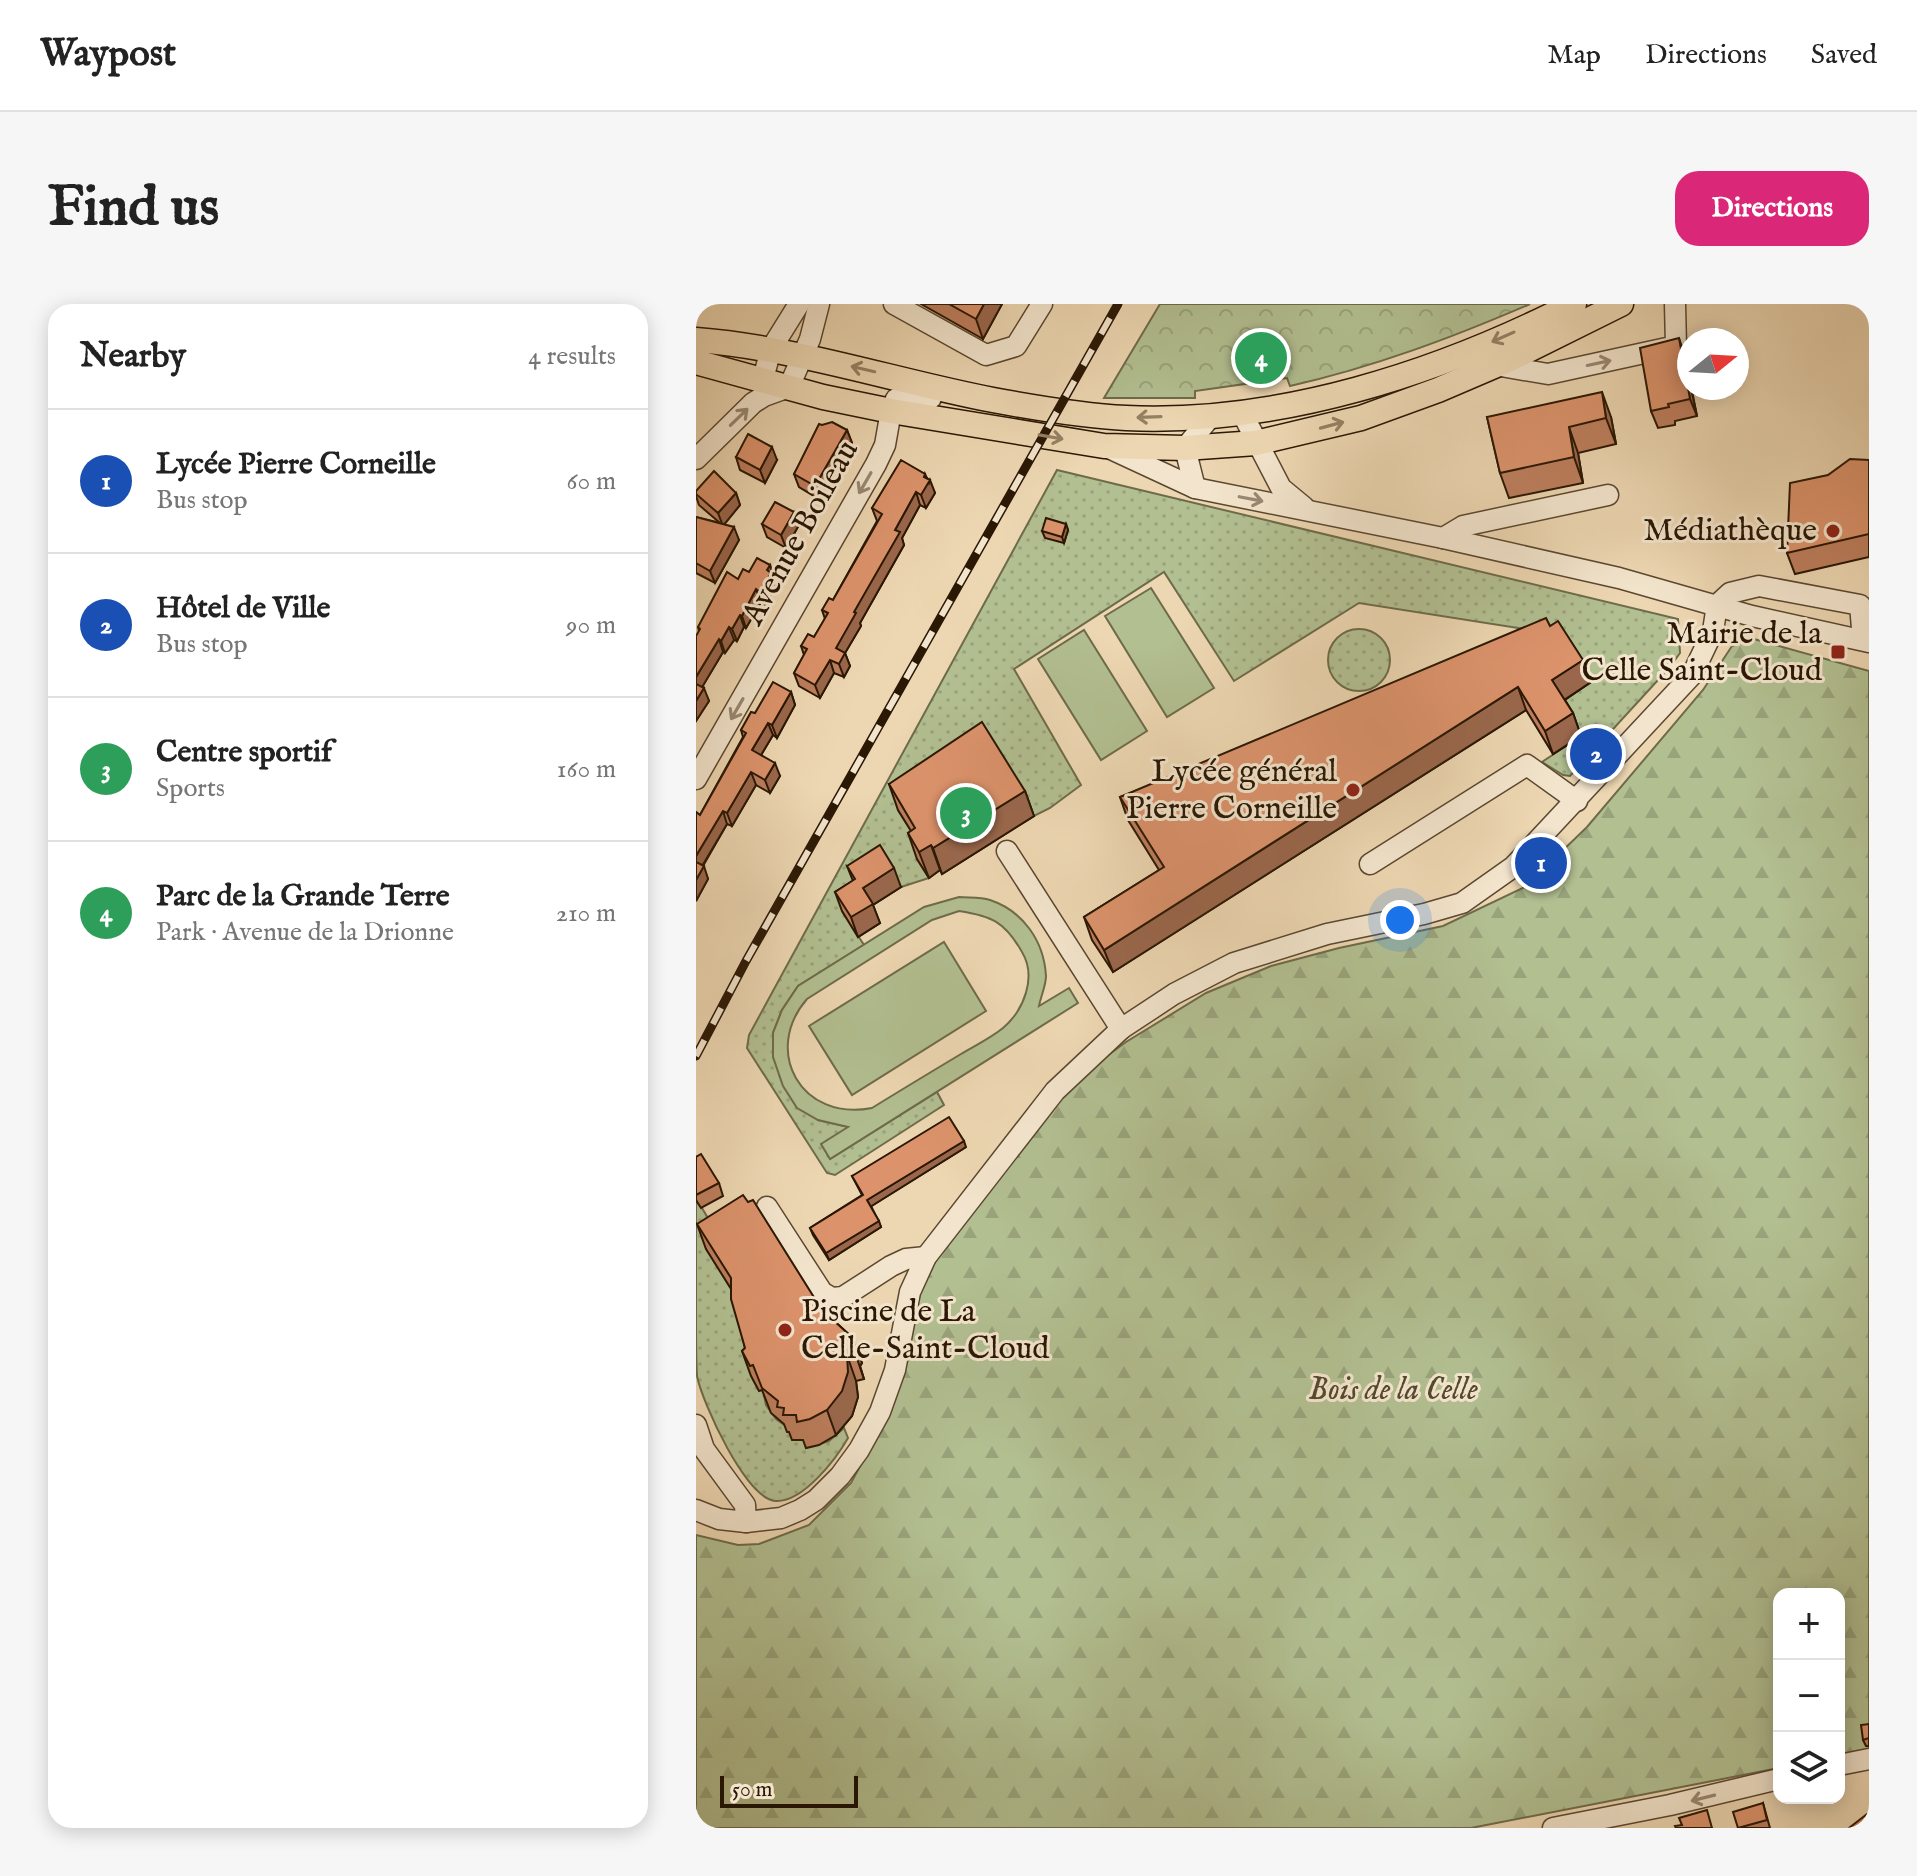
<!DOCTYPE html>
<html lang="en">
<head>
<meta charset="utf-8">
<style>
	body { margin:0; font-family:"IM FELL English",serif; background:#f6f6f6; color:#222 }
	.controls { position:absolute; right:24px; bottom:24px; display:grid; overflow:hidden; border-radius:16px; box-shadow:0 4px 20px #0003 }
	.controls button { width:72px; height:72px; display:grid; place-items:center; padding:0; border:0; border-bottom:2px solid #e0e0e0; background:#fff; color:#222; font:40px sans-serif }
	.compass { position:absolute; left:981px; top:24px; width:72px; height:72px; border-radius:50%; background:#fff; box-shadow:0 4px 20px #0003; rotate:72deg }
	.scale { position:absolute; left:24px; bottom:20px; width:138px; box-sizing:border-box; padding-left:8px; border:4px solid #2a1704; border-top:0; font-size:22px; line-height:28px; white-space:nowrap; color:#2a1704; -webkit-text-stroke:6px #f3e5cd; paint-order:stroke }
	.you { position:absolute; left:704px; top:616px; width:28px; height:28px; margin:-20px; border:6px solid #fff; border-radius:50%; background:#1a73e8; box-shadow:0 0 0 12px #1a73e833 }
	.badge { display:grid; place-items:center; width:52px; height:52px; border-radius:50%; background:#db2777; color:#fff; font-size:26px; font-weight:700 }
	.pin { position:absolute; translate:-50% -50%; border:4px solid #fff; box-shadow:0 2px 8px #0006 }
	.list { margin:0; padding:0; list-style:none }
	h2 { display:flex; justify-content:space-between; align-items:center; height:104px; margin:0; padding:0 32px; font-size:34px }
	h2 small { font-size:26px; font-weight:400; color:#767676 }
	.list li { display:grid; grid-template-columns:52px 1fr auto; gap:24px; align-items:center; box-sizing:border-box; height:144px; padding:0 32px; border-top:2px solid #e0e0e0 }
	.list b { display:block; font-size:30px; white-space:nowrap }
	.list p { margin:0; font-size:26px; white-space:nowrap; color:#767676 }
	.list em { font-size:26px; font-style:normal; color:#767676 }
	.icon { flex:none; width:44px; height:44px; fill:none; stroke:currentColor; stroke-width:2; stroke-linecap:round; stroke-linejoin:round }
	.map { position:relative; flex:none; width:1173px; height:1524px; overflow:hidden; border-radius:24px }
	header { display:flex; align-items:center; gap:48px; box-sizing:border-box; height:112px; padding:0 40px; background:#fff; border-bottom:2px solid #e0e0e0 }
	header strong { font-size:38px }
	nav { display:flex; gap:44px; margin-inline-start:auto; font-size:28px }
	.intro { display:flex; align-items:center; justify-content:space-between; box-sizing:border-box; height:192px; padding:0 48px }
	h1 { margin:0; font-size:56px }
	.button { padding:20px 36px; border-radius:24px; background:#db2777; color:#fff; font-size:28px; font-weight:700 }
	main { display:flex; gap:48px; padding:0 48px }
	aside { flex:1; background:#fff; border-radius:24px; box-shadow:0 4px 20px #0003 }
	.map>svg:first-child { display:block }
</style>
</head>
<body>
<header>
<strong>Waypost</strong>
<nav><a>Map</a><a>Directions</a><a>Saved</a></nav>
</header>
<div class="intro"><h1>Find us</h1><a class="button">Directions</a></div>
<main>
<aside>
<h2>Nearby<small>4 results</small></h2>
<ul class="list">
<li><span class="badge" style="background:#1a4fb4">1</span><div><b>Lycée Pierre Corneille</b><p>Bus stop</p></div><em>60 m</em></li>
<li><span class="badge" style="background:#1a4fb4">2</span><div><b>Hôtel de Ville</b><p>Bus stop</p></div><em>90 m</em></li>
<li><span class="badge" style="background:#2e9e5b">3</span><div><b>Centre sportif</b><p>Sports</p></div><em>160 m</em></li>
<li><span class="badge" style="background:#2e9e5b">4</span><div><b>Parc de la Grande Terre</b><p>Park · Avenue de la Drionne</p></div><em>210 m</em></li>
</ul>
</aside>
<div class="map">
<svg width="1173" height="1524" viewBox="0 0 1173 1524">
	<defs>
		<pattern id="grass-dots" width="8" height="8" patternUnits="userSpaceOnUse" patternTransform="scale(2)"><rect width="8" height="8" fill="#b2bf91"/><path d="M2 2h.1M6 6h.1" fill="none" stroke="#99a37b" stroke-width="1.8" stroke-linecap="round"/></pattern>
		<pattern id="forest-firs" width="22" height="20" patternUnits="userSpaceOnUse" patternTransform="scale(2)"><rect width="22" height="20" fill="#b2bf91"/><path d="M5 1l3.5 6h-7zM16 11l3.5 6h-7z" fill="#99a37b"/></pattern>
		<pattern id="park-crowns" width="20" height="18" patternUnits="userSpaceOnUse" patternTransform="scale(2)"><rect width="20" height="18" fill="#b2bf91"/><path d="M2 6a3 3 0 1 1 6 0M12 15a3 3 0 1 1 6 0" fill="none" stroke="#99a37b"/></pattern>
	</defs>
	<rect width="100%" height="100%" fill="#edd7b2"/>
	<filter id="stains"><feTurbulence type="fractalNoise" baseFrequency=".0025" numOctaves="4"/><feColorMatrix values="0 0 0 0 .2 0 0 0 0 .09 0 0 0 0 .02 0 0 0 .5 -.17"/></filter>
	<radialGradient id="worn" r=".72"><stop offset=".6" stop-color="#630" stop-opacity="0"/><stop offset="1" stop-color="#630" stop-opacity=".3"/></radialGradient>
	<g fill="url(#grass-dots)" stroke="#6e6b4a" stroke-width="2">
		<polygon points="361,166 982,315 984,349 973,364 874,472 867,471 846,458 885,432 865,398 861,330 663,299 538,377 468,268 318,365 385,481 354,504 338,512 295,444 202,506 229,549 221,555 233,574 205,583 190,561 146,607 168,641 102,682 86,706 77,729 77,753 122,816 153,823 134,855 241,788 248,801 139,871 131,869 51,744 53,731"/>
		<circle cx="663" cy="356" r="31"/>
		<path d="M0,894L25,936L44,999V1020L50,1045L67,1086L70,1101L80,1115L109,1136L110,1144L133,1137L148,1124L152,1134C140,1155 108,1197 81,1197C51,1198 6,1098 1,1072C0,1055 0,1035 0,1017C0,976 0,935 0,894Z"/>
	</g>
	<polygon fill="url(#forest-firs)" stroke="#6e6b4a" stroke-width="2" points="1058,335 1173,367 1173,1446 1143,1452 1143,1290 1083,1290 1083,1464 775,1524 0,1524 0,1231 42,1241 63,1240 113,1221 155,1179 181,1131 223,988 249,935 362,788 430,738 510,689 575,662 643,644 747,622 829,583 891,523 1007,386 1036,342"/>
	<path fill="url(#park-crowns)" stroke="#6e6b4a" stroke-width="2" d="M464,0H834C755,34 678,63 594,82L591,74L499,87V94H408Z"/>
	<g fill="#b2bf91" stroke="#6e6b4a" stroke-width="2" fill-rule="evenodd">
		<polygon points="455,284 518,384 471,413 409,312"/>
		<polygon points="388,326 451,427 405,456 342,355"/>
		<path d="M263,593C273,594 284,593 294,596C327,607 348,637 350,672C350,681 345,692 343,702L373,684L382,699L134,855L125,840L152,823L122,816L101,804L87,782L77,753V729L86,706L102,682L228,603ZM263,607C296,612 309,618 326,648C341,673 328,706 307,724C295,734 278,742 265,750C235,768 205,786 176,804C105,818 66,747 111,695L236,616Z"/>
		<polygon points="248,638 290,707 156,791 113,722"/>
	</g>
	<g fill="none" stroke-linecap="round" stroke-linejoin="round">
		<g stroke="#5b4730" stroke-width="23">
			<g id="minor">
				<polyline points="198,0 290,51 320,42 346,0"/>
				<polyline points="799,61 852,70 980,42 979,0"/>
				<polyline points="67,75 75,45 103,0"/>
				<polyline points="546,109 585,184 608,203"/>
				<polyline points="415,145 499,184 747,234 923,274 1056,312 1173,338"/>
				<polyline points="0,155 57,99 68,92 93,83 114,35 123,0"/>
				<polyline points="499,184 489,144 516,111"/>
				<polyline points="747,234 767,222 912,191"/>
				<polyline points="1021,301 1034,289 1063,282 1164,301 1167,336"/>
				<polyline points="0,475 180,160 189,141 195,107 200,95 212,89 235,94"/>
				<polyline points="311,547 425,725"/>
				<polyline points="674,560 831,461 881,497"/>
				<polyline points="71,903 126,988 136,994 147,993 195,962 210,955 230,953"/>
				<polyline points="0,1121 8,1145 49,1201 50,1218"/>
				<polyline points="0,1206 23,1215 50,1218 85,1214 104,1206 120,1196 144,1172 163,1146 184,1108 199,1066 214,988 230,953 359,787 425,725 478,690 538,659 631,630 728,610 766,599 817,563 996,371 1017,327 1021,301"/>
				<polyline points="1143,1461 1173,1455"/>
				<polyline points="857,1524 974,1501 1083,1475"/>
			</g>
		</g>
		<g stroke="#2a1704" stroke-width="27">
			<g id="major">
				<path d="M0,36C102,44 198,77 297,96C340,104 386,112 430,114C583,121 743,69 878,0"/>
				<polyline points="0,58 127,93 195,107 408,142 489,144 560,139 665,114 742,86 812,56 925,0"/>
			</g>
		</g>
		<use href="#minor" stroke="#f3e5cd" stroke-width="20"/>
		<use href="#major" stroke="#edd7b2" stroke-width="24"/>
		<g stroke="#2a1704" stroke-width="9">
			<polyline id="rail" points="0,752 50,657 422,0"/>
		</g>
		<use href="#rail" stroke="#f3e5cd" stroke-width="6" stroke-dasharray="18" stroke-linecap="butt"/>
	</g>
	<g fill="#bd7e5d" stroke="#2a1704" stroke-width="2">
		<polygon points="225,0 306,0 287,35"/>
		<polygon points="989,52 1001,112 979,117 979,121 962,124 955,107"/>
		<polygon points="791,113 915,113 920,140 882,149 887,179 813,194 804,169"/>
		<polygon points="126,121 151,126 156,139 123,195 103,183 98,170"/>
		<polygon points="40,153 81,156 69,179 44,166"/>
		<polygon points="1173,156 1173,253 1099,270 1091,249 1132,171"/>
		<polygon points="231,174 239,189 230,204 224,201 206,234 208,241 164,319 165,322 149,349 154,362 148,373 138,369 124,394 103,382 98,369 108,351 105,342 118,333 129,315 126,306 137,296 181,217 176,204"/>
		<polygon points="0,187 40,189 44,201 28,220 43,236 19,279 0,269 0,213 24,219 3,201 0,192"/>
		<polygon points="66,220 103,221 90,244 71,233"/>
		<polygon points="370,220 372,226 368,239 349,234 346,227"/>
		<polygon points="74,261 80,281 69,300 65,298 50,324 48,323 41,337 38,336 29,349 27,348 6,383 13,397 0,417 3,327 2,323 42,275 53,268"/>
		<polygon points="854,322 895,378 869,396 877,409 885,432 857,450 830,406 417,668 396,636 388,613 463,566 432,516 424,493"/>
		<polygon points="95,388 99,401 81,434 77,431 65,451 84,472 74,489 60,481 36,522 31,520 7,562 12,575 0,597 0,508 4,511 47,433 45,426 59,409"/>
		<polygon points="193,480 329,487 338,512 246,570 244,566 233,574 221,555 212,529 215,527 202,506"/>
		<polygon points="151,562 205,583 177,601 184,619 162,633 146,607 139,588 157,577"/>
		<polygon points="270,843 175,902 185,923 133,956 117,931 114,924 166,891 156,872"/>
		<polygon points="0,853 23,879 27,892 5,904 0,896"/>
		<polygon points="1,920 126,1006 157,1034 166,1059 164,1062 168,1075 160,1077 162,1093 156,1112 140,1131 123,1141 110,1144 107,1136 96,1136 93,1128 91,1128 88,1120 75,1109 66,1086 63,1087 55,1072 46,1047 49,1044 35,985 10,945"/>
		<polygon points="1173,1420 1173,1442 1170,1442 1167,1436"/>
		<polygon points="1067,1499 1074,1524 1042,1524"/>
	</g>
	<g fill="#9a674c" stroke="#2a1704" stroke-width="2">
		<polygon points="288,0 306,0 287,35 280,15"/>
		<polygon points="983,34 989,52 993,71 993,84 995,84 1001,112 994,95"/>
		<polygon points="906,88 915,113 920,140 910,114"/>
		<polygon points="873,123 882,149 887,179 878,153"/>
		<polygon points="151,126 156,139 123,195 119,182"/>
		<polygon points="76,143 81,156 69,179 64,166"/>
		<polygon points="229,170 233,179 234,176 239,189 230,204 225,191"/>
		<polygon points="220,188 224,201 206,234 208,241 164,319 165,322 149,349 154,362 148,373 143,360 140,344 199,226"/>
		<polygon points="40,189 44,201 27,222 22,209"/>
		<polygon points="98,208 103,221 90,244 85,231"/>
		<polygon points="370,220 372,226 368,239 366,233"/>
		<polygon points="38,223 43,236 19,279 14,267"/>
		<polygon points="74,261 80,281 69,300 64,288 71,266"/>
		<polygon points="60,285 65,298 50,324 46,312"/>
		<polygon points="44,311 48,323 41,337 36,325"/>
		<polygon points="33,323 38,336 29,349 25,337"/>
		<polygon points="23,335 27,348 2,390 0,386 0,373"/>
		<polygon points="134,356 138,369 124,394 119,381"/>
		<polygon points="887,356 895,378 865,398 856,376"/>
		<polygon points="822,383 830,406 417,668 408,646"/>
		<polygon points="8,384 13,397 0,417 0,397"/>
		<polygon points="95,388 99,401 81,434 76,421"/>
		<polygon points="877,409 885,432 857,450 849,427"/>
		<polygon points="72,419 77,431 61,458 56,446"/>
		<polygon points="79,459 84,472 74,489 69,476"/>
		<polygon points="55,468 60,481 36,522 31,509"/>
		<polygon points="329,487 338,512 246,570 237,544"/>
		<polygon points="27,507 31,520 2,569 0,563 0,552"/>
		<polygon points="235,541 244,566 233,574 223,548"/>
		<polygon points="8,562 12,575 0,597 0,576"/>
		<polygon points="198,564 205,583 177,601 184,619 162,633 155,613 167,584"/>
		<polygon points="268,837 270,843 174,903 171,896"/>
		<polygon points="183,917 185,923 133,956 130,949"/>
		<polygon points="157,1034 166,1059 164,1062 168,1075 155,1037"/>
		<polygon points="151,1051 160,1077 162,1093 156,1112 140,1131 131,1106"/>
	</g>
	<g fill="#dc936c" stroke="#2a1704" stroke-width="2">
		<polygon points="253,0 288,0 280,15"/>
		<polygon points="983,34 994,95 972,100 973,103 955,107 944,44"/>
		<polygon points="906,88 910,114 873,123 878,153 804,169 791,113"/>
		<polygon points="136,118 151,126 119,182 98,170 123,120 126,121"/>
		<polygon points="52,130 76,143 64,166 40,153"/>
		<polygon points="1154,155 1173,156 1173,230 1091,249 1094,179 1132,171"/>
		<polygon points="205,156 229,170 228,173 234,176 225,191 220,188 199,226 204,228 158,308 160,309 140,344 149,349 143,360 134,356 119,381 98,369 111,345 105,342 112,330 118,333 132,309 126,306 133,294 137,296 186,210 176,204"/>
		<polygon points="18,167 40,189 22,209 0,190 0,187"/>
		<polygon points="79,198 98,208 85,231 66,220"/>
		<polygon points="0,213 38,223 14,267 0,259"/>
		<polygon points="350,214 370,220 366,233 346,227"/>
		<polygon points="61,254 74,261 71,266 75,269 64,288 60,285 46,312 44,311 36,325 33,323 25,337 23,335 0,373 0,332 4,325 2,323 31,268 42,275 47,265 53,268"/>
		<polygon points="850,314 854,322 862,317 887,356 856,376 877,409 849,427 822,383 408,646 388,613 468,563 424,493"/>
		<polygon points="77,378 95,388 76,421 72,419 56,446 79,459 69,476 55,468 31,509 27,507 0,552 0,508 4,511 50,429 45,426 55,408 59,409"/>
		<polygon points="0,380 8,384 0,397"/>
		<polygon points="286,418 329,487 237,544 235,541 223,548 212,529 219,524 193,480"/>
		<polygon points="184,541 198,564 167,584 177,600 155,613 139,588 159,575 151,562"/>
		<polygon points="0,558 8,562 0,576"/>
		<polygon points="253,813 268,837 171,896 183,917 130,949 114,924 167,891 156,872"/>
		<polygon points="5,850 23,879 0,891 0,853"/>
		<polygon points="47,891 52,898 57,896 126,1006 157,1034 155,1037 159,1050 151,1051 152,1068 146,1087 131,1106 114,1115 101,1118 100,1111 87,1111 88,1104 81,1103 82,1097 66,1084 57,1061 54,1062 46,1047 49,1044 35,995 35,974 1,920"/>
		<polygon points="1173,1420 1173,1434 1167,1436 1165,1421"/>
		<polygon points="1067,1499 1071,1516 1042,1524 1037,1508"/>
		<polygon points="1011,1506 1016,1524 980,1524 979,1522 986,1521 983,1514"/>
		<polygon points="1171,1510 1173,1512 1173,1524 1153,1524"/>
	</g>
	<defs><path id="oneway-shaft" d="M-6 0H5M1.5-3L5.5 0L1.5 3" fill="none" stroke-width="1.6" stroke-linecap="round" stroke-linejoin="round" transform="scale(2)"/></defs>
	<g stroke="#958164">
		<use href="#oneway-shaft" transform="translate(807 33) rotate(156)"/>
		<use href="#oneway-shaft" transform="translate(167 65) rotate(-167)"/>
		<use href="#oneway-shaft" transform="translate(453 113) rotate(178)"/>
		<use href="#oneway-shaft" transform="translate(636 121) rotate(-15)"/>
		<use href="#oneway-shaft" transform="translate(355 133) rotate(10)"/>
	</g>
	<g stroke="#998873">
		<use href="#oneway-shaft" transform="translate(903 59) rotate(-12)"/>
		<use href="#oneway-shaft" transform="translate(43 113) rotate(-44)"/>
		<use href="#oneway-shaft" transform="translate(169 179) rotate(120)"/>
		<use href="#oneway-shaft" transform="translate(555 195) rotate(11)"/>
		<use href="#oneway-shaft" transform="translate(41 405) rotate(120)"/>
		<use href="#oneway-shaft" transform="translate(1007 1494) rotate(166)"/>
	</g>
	<g fill="#8f2418" stroke="#f3e5cd" stroke-width="3">
		<circle cx="1137" cy="227" r="8"/>
		<rect x="1134" y="340" width="16" height="16" rx="4"/>
		<circle cx="657" cy="486" r="8"/>
		<circle cx="89" cy="1026" r="8"/>
	</g>
	<g text-anchor="middle" dominant-baseline="central" stroke-width="6" stroke-linejoin="round" paint-order="stroke">
		<g font-size="32" fill="#2a1704" stroke="#f3e5cd" text-anchor="end">
			<text x="1121" y="227">Médiathèque</text>
			<text x="1126" y="330">Mairie de la<tspan x="1126" dy="37">Celle Saint-Cloud</tspan></text>
			<text x="641" y="468">Lycée général<tspan x="641" dy="37">Pierre Corneille</tspan></text>
			<text x="105" y="1008" text-anchor="start">Piscine de La<tspan x="105" dy="37">Celle-Saint-Cloud</tspan></text>
		</g>
		<g font-size="32" fill="#2a1704" stroke="#f3e5cd">
			<text transform="translate(105 229) rotate(-61)">Avenue Boileau</text>
		</g>
		<g font-size="32" font-style="italic" fill="#53492e" stroke="#f3e5cd">
			<text x="697" y="1086">Bois de la Celle</text>
		</g>
	</g>
	<rect width="100%" height="100%" filter="url(#stains)"/>
	<rect width="100%" height="100%" fill="url(#worn)"/>
</svg>
<div class="controls">
<button>+</button>
<button>−</button>
<button><svg class="icon" aria-label="layers" viewBox="0 0 24 24"><path d="M12 4l9 5-9 5-9-5zM3 14l9 5 9-5"/></svg></button>
</div>
<svg class="compass" viewBox="-18 -18 36 36"><path d="M0-13l5 13h-10z" fill="#e53935"/><path d="M0 13l5-13h-10z" fill="#767676"/></svg>
<div class="scale">50 m</div>
<div class="you"></div>
<div class="pin badge" style="left:845px;top:559px;background:#1a4fb4">1</div>
<div class="pin badge" style="left:900px;top:450px;background:#1a4fb4">2</div>
<div class="pin badge" style="left:270px;top:509px;background:#2e9e5b">3</div>
<div class="pin badge" style="left:565px;top:54px;background:#2e9e5b">4</div>
</div>
</main>
</body>
</html>
